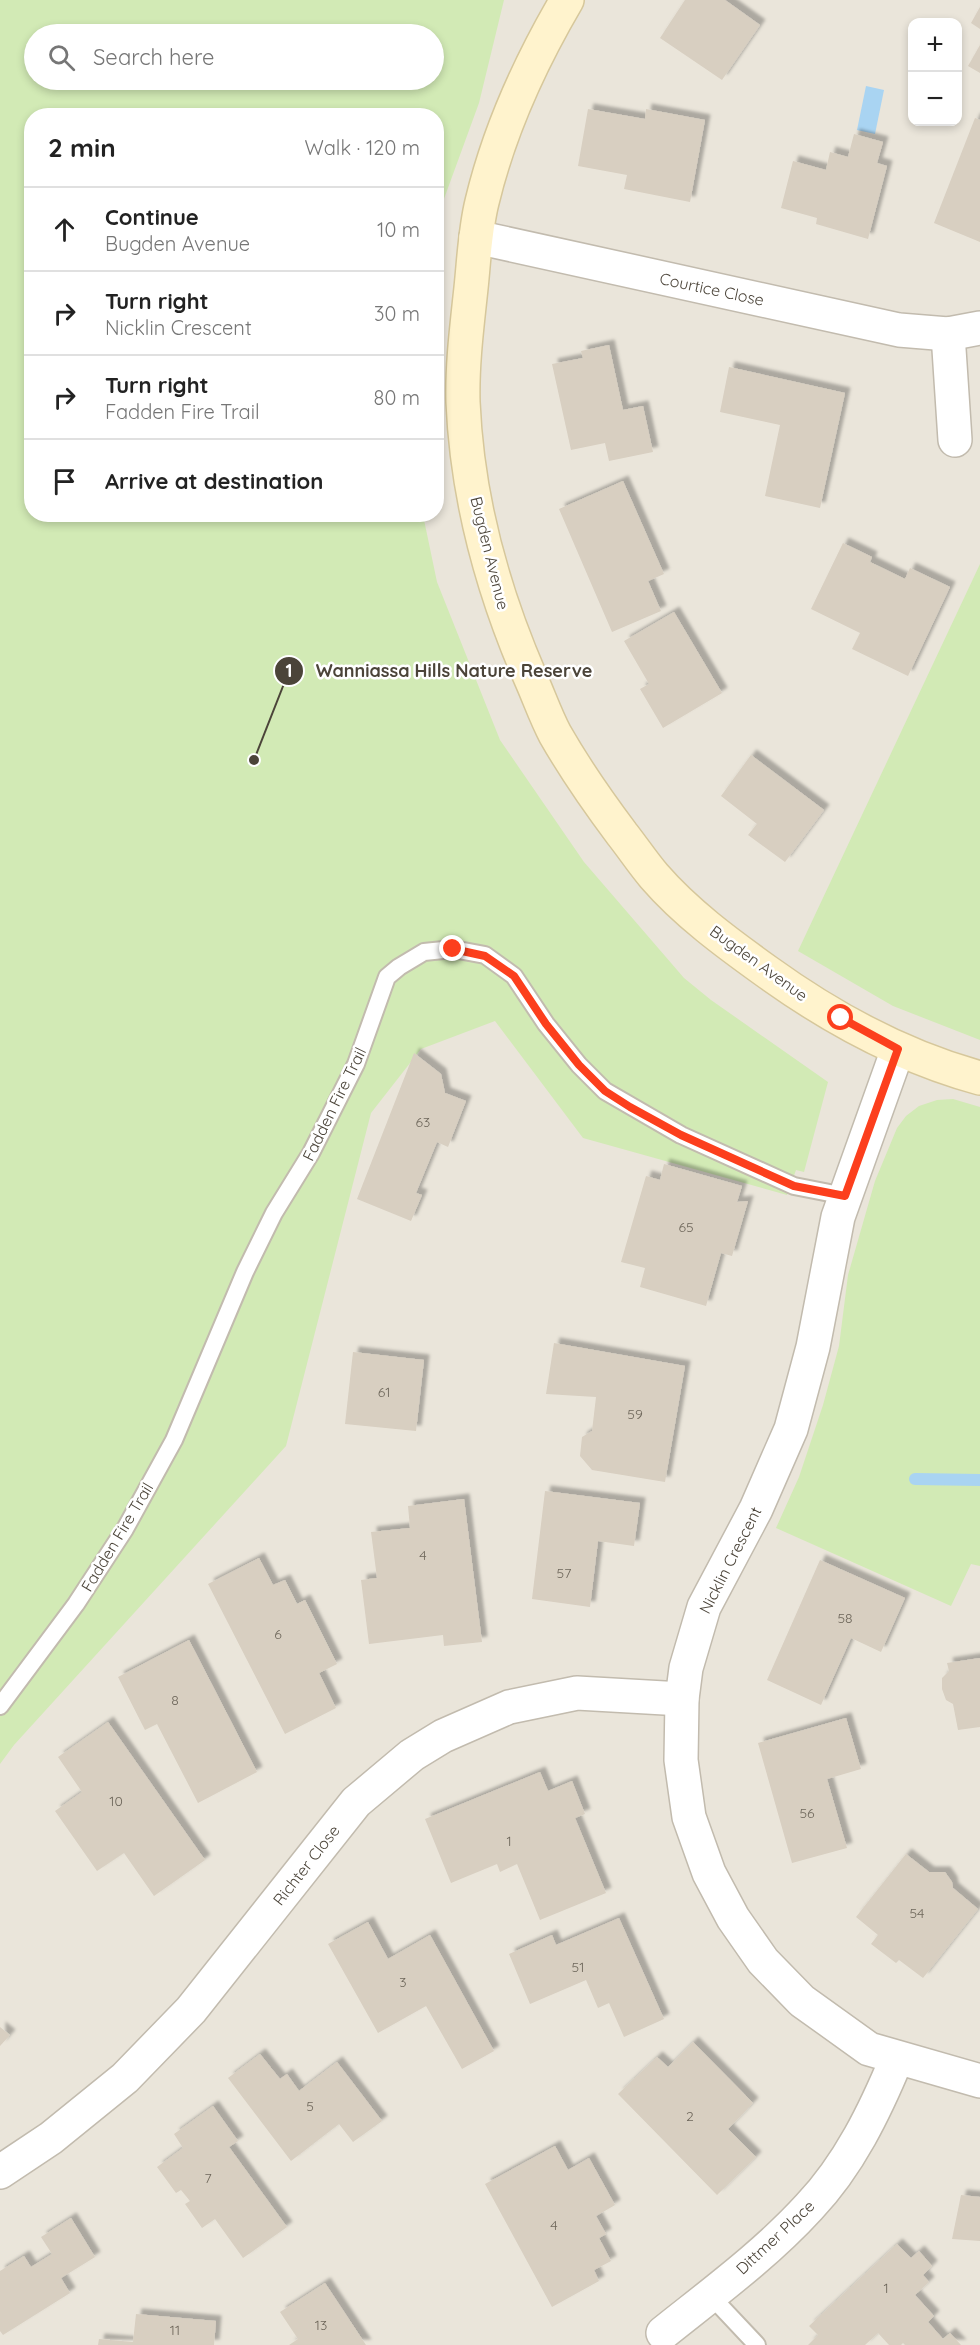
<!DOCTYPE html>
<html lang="en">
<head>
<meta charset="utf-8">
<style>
	body { margin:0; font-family:Quicksand,sans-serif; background:#f2f2f2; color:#222 }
	.controls { position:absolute; right:18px; top:18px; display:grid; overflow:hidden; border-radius:12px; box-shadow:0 3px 9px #0003 }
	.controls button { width:54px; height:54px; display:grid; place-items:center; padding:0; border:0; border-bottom:2px solid #e0e0e0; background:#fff; color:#222; font:30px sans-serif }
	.stop { position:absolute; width:18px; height:18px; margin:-14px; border:4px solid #fc3f1d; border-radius:50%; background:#fff }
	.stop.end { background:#fc3f1d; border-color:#fff; box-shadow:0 2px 6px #0008 }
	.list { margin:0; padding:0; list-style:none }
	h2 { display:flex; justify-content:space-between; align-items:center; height:78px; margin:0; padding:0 24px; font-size:26px }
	h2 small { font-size:20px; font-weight:400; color:#767676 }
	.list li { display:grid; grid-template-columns:39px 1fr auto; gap:18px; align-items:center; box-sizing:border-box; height:84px; padding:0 24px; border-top:2px solid #e0e0e0 }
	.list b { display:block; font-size:22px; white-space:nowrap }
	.list p { margin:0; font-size:20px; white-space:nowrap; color:#767676 }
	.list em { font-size:20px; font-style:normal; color:#767676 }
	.icon { flex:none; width:33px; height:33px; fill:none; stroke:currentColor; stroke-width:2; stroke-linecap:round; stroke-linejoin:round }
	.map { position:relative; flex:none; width:980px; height:2345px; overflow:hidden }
	.search { position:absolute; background:#fff; box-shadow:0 3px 9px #0003; left:24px; top:24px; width:420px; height:66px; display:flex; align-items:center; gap:15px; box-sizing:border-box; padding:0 21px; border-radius:33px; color:#767676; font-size:22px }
	.panel { position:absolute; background:#fff; box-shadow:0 3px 9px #0003; left:24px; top:108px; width:420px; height:414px; border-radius:24px }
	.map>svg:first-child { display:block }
</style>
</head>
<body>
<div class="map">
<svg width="980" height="2345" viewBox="0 0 980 2345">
	<defs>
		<filter id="shadow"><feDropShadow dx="5.5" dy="-5.5" stdDeviation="1.5" flood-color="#0004"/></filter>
	</defs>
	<rect width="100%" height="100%" fill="#f6f3ec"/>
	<path fill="#eae5da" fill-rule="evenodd" d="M438,0H980V2345H0V1646L360,515L436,514V116L434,80V34ZM912,22H958V122H912Z"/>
	<g fill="#d2eab5" fill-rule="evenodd">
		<path d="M0,0H504L479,103L437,218L436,116H32V514L423,515L437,582L500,740L584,862L684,978L711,1000L828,1082L804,1172L796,1170L787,1195L583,1138L495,1021L421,1049L371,1113L286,1446L14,1745L0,1764ZM34,34H434V80H34Z"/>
		<polygon points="980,564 980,1040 893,1006 798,951"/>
		<polygon points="953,1099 980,1107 980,1566 971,1564 951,1606 776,1528 799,1477 823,1405 839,1346 848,1275 875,1181 897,1128 906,1116 919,1106 937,1100"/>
	</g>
	<polygon fill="#a9d4f2" points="866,86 884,90 875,134 857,130"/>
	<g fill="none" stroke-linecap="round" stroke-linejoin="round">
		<polyline stroke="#a9d4f2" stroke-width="12" points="915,1479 980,1480"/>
	</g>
	<g fill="#d8cfc1" filter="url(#shadow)">
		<polygon points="685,0 725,0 760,25 722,80 660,38"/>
		<polygon points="980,7 980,29 971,23"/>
		<polygon points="980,45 980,73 968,66"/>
		<polygon points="588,109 645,119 646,109 705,120 690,202 624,189 627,175 578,166"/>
		<polygon points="975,118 980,120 980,242 934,223"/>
		<polygon points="854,134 883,142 877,163 887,166 868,239 816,224 817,218 781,208 793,161 826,170 830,152 848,157"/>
		<polygon points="609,345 623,410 643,406 653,452 609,461 605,443 571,450 552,364 583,358 581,351"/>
		<polygon points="729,367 845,393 820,508 765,496 780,425 720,412"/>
		<polygon points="623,481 664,574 648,581 661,611 612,632 559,509"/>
		<polygon points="843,543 872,557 870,562 905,579 910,568 950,587 908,676 852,649 860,633 811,609"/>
		<polygon points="674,612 722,693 663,728 640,689 649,684 624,641"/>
		<polygon points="751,755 824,810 785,862 748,835 757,824 721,796"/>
		<polygon points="414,1053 441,1074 445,1093 466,1101 448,1147 437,1142 416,1193 422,1195 411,1221 357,1199"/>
		<polygon points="664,1164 742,1186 737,1202 748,1201 732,1256 721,1253 706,1306 640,1287 645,1268 621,1262 646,1176 660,1180"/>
		<polygon points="554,1343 685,1366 665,1482 592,1470 580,1456 582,1437 592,1431 596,1397 546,1394"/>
		<polygon points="353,1352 424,1360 416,1431 345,1424"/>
		<polygon points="545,1491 640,1503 634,1546 598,1541 590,1607 532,1599"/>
		<polygon points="464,1499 482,1642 444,1646 443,1635 369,1644 361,1580 377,1578 371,1532 410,1528 408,1506"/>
		<polygon points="259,1558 273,1585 285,1580 297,1604 305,1600 337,1664 319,1673 336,1708 285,1734 208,1584"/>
		<polygon points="820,1560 905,1598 881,1652 851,1638 821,1705 767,1680"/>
		<polygon points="189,1640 257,1772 198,1803 157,1724 145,1730 118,1677"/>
		<polygon points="980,1658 980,1727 958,1730 953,1704 946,1700 942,1689 942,1678 949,1671 947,1663"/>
		<polygon points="846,1718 861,1769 827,1779 847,1848 792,1863 758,1743"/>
		<polygon points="108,1722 205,1860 154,1896 124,1853 97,1871 55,1811 82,1792 58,1757"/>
		<polygon points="540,1772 548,1791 572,1781 585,1814 575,1818 606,1893 540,1920 517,1864 500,1872 497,1864 451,1883 425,1819"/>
		<polygon points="906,1854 929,1872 945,1872 952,1882 953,1888 978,1909 923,1978 899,1960 896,1963 871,1944 878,1935 856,1917"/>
		<polygon points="619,1918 664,2019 624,2037 609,2003 598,2008 586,1980 530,2004 509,1954 552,1935 556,1945"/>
		<polygon points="368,1922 388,1959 430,1935 494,2051 462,2069 426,2006 378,2033 328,1944"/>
		<polygon points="0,2027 10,2035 0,2046"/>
		<polygon points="693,2042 753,2103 728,2129 756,2157 717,2195 618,2094 657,2057 668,2067"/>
		<polygon points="260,2054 280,2079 287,2074 299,2091 337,2062 382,2121 353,2142 339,2124 291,2161 228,2078"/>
		<polygon points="213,2106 238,2141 229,2147 287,2227 243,2258 215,2219 202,2228 185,2204 190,2201 181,2190 176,2193 157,2167 183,2148 174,2134"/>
		<polygon points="555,2146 568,2170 589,2158 615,2205 596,2216 606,2234 599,2238 611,2261 594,2270 599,2281 552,2307 485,2184"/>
		<polygon points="961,2195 980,2197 980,2241 952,2239"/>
		<polygon points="71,2218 95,2257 61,2278 70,2293 3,2335 0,2331 0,2271 24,2256 31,2267 52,2254 41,2237"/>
		<polygon points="897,2244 911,2258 919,2251 932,2266 923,2275 929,2282 915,2295 934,2316 928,2322 943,2339 950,2333 961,2345 905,2345 903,2343 901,2345 889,2345 878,2333 865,2345 808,2345 818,2335 809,2326"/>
		<polygon points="325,2283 366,2345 289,2345 298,2339 280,2312"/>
		<polygon points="136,2314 216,2321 214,2345 98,2345 99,2339 133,2342"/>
	</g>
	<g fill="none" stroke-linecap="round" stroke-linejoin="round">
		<g stroke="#c2bbae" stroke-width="20">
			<g id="lane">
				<polyline points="0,1706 76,1604 125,1529 174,1440 245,1272 274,1213 311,1153 356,1064 387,977 399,967 424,952 453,949 485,955 514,976 546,1024 579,1065 605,1091 681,1135 794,1186 845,1196"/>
				<polyline points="710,2295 757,2345"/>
			</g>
		</g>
		<g stroke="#c2bbae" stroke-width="36">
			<g id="street">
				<polyline points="476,237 899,330 948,334 980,328"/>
				<polyline points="948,334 955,440"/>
				<polyline points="898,1049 838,1217 813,1347 791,1429 756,1509 704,1607 686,1668 682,1699 681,1760 689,1817 709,1873 733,1918 763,1961 802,2001 869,2049 980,2081"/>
				<polyline points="0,2172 51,2138 125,2078 191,2010 356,1802 412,1755 443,1736 509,1707 577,1693 682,1699"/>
				<path d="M663,2333C713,2293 766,2254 809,2207C849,2165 875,2111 897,2058"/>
			</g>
		</g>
		<g stroke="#d6c79b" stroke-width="36">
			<path id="secondary" d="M567,0C530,63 499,131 482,202C475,230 474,260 471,288C467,326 462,364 463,402C467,497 493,592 531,679C539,697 546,717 555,734C575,769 598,802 622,834C633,848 643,863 654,876C686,913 727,943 766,971C831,1018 903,1057 980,1078"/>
		</g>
		<use href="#lane" stroke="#fff" stroke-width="16"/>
		<use href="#street" stroke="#fff" stroke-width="33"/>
		<use href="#secondary" stroke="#fff3cd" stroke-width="33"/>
	</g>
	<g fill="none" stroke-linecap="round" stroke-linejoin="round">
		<polyline stroke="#fc3f1d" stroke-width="8" points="453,949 485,956 514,976 546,1024 579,1065 605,1091 630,1107 681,1135 794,1186 845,1196 898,1049 841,1018"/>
	</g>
	<g text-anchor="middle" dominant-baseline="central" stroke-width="5" stroke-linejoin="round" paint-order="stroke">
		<g font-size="14" fill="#6e675b">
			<text x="423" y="1122">63</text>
			<text x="686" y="1227">65</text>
			<text x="384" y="1392">61</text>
			<text x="635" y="1414">59</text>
			<text x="423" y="1555">4</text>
			<text x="564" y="1573">57</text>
			<text x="845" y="1618">58</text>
			<text x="278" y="1634">6</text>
			<text x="175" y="1700">8</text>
			<text x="116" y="1801">10</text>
			<text x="807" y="1813">56</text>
			<text x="509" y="1841">1</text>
			<text x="917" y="1913">54</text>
			<text x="578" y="1967">51</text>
			<text x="403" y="1982">3</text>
			<text x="310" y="2106">5</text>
			<text x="690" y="2116">2</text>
			<text x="208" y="2178">7</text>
			<text x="554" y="2225">4</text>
			<text x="886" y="2288">1</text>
			<text x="321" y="2325">13</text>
			<text x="175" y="2330">11</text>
		</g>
		<g font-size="16" fill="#4b4439" stroke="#fff">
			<text transform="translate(712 289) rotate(12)">Courtice Close</text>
			<text transform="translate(490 553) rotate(76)">Bugden Avenue</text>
			<text transform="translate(759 963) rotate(36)">Bugden Avenue</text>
			<text transform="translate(334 1104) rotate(-64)">Fadden Fire Trail</text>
			<text transform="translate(117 1537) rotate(-59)">Fadden Fire Trail</text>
			<text transform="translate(730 1560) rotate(-63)">Nicklin Crescent</text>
			<text transform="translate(306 1865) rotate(-52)">Richter Close</text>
			<text transform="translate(775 2237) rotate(-43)">Dittmer Place</text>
		</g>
	</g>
	<path fill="none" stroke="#4b4439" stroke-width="2" d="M254 760L289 671"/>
	<g fill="#4b4439" stroke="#fff" stroke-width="2">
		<circle cx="254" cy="760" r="6"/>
		<circle cx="289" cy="671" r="15"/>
	</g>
	<g font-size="18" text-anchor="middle" font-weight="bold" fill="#fff">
		<text x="289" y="677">1</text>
	</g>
	<g font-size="18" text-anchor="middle" font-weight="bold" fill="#4b4439" stroke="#fff" stroke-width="5" stroke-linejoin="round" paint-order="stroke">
		<text x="454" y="677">Wanniassa Hills Nature Reserve</text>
	</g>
</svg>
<div class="controls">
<button>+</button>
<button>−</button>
</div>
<div class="stop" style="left:841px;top:1018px"></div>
<div class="stop end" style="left:453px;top:949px"></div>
<div class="search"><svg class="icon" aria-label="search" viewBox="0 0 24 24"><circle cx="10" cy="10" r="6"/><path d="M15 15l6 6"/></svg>Search here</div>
<section class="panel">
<h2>2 min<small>Walk · 120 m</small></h2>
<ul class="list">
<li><svg class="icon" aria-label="ahead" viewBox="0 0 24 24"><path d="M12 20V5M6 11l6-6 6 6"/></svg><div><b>Continue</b><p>Bugden Avenue</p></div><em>10 m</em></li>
<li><svg class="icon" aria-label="right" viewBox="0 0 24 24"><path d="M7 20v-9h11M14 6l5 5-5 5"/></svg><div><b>Turn right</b><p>Nicklin Crescent</p></div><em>30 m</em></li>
<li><svg class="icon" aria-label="right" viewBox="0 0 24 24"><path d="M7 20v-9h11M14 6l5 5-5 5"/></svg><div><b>Turn right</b><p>Fadden Fire Trail</p></div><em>80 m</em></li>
<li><svg class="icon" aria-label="arrive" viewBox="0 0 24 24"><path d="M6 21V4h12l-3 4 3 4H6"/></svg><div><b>Arrive at destination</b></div></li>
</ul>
</section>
</div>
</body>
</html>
